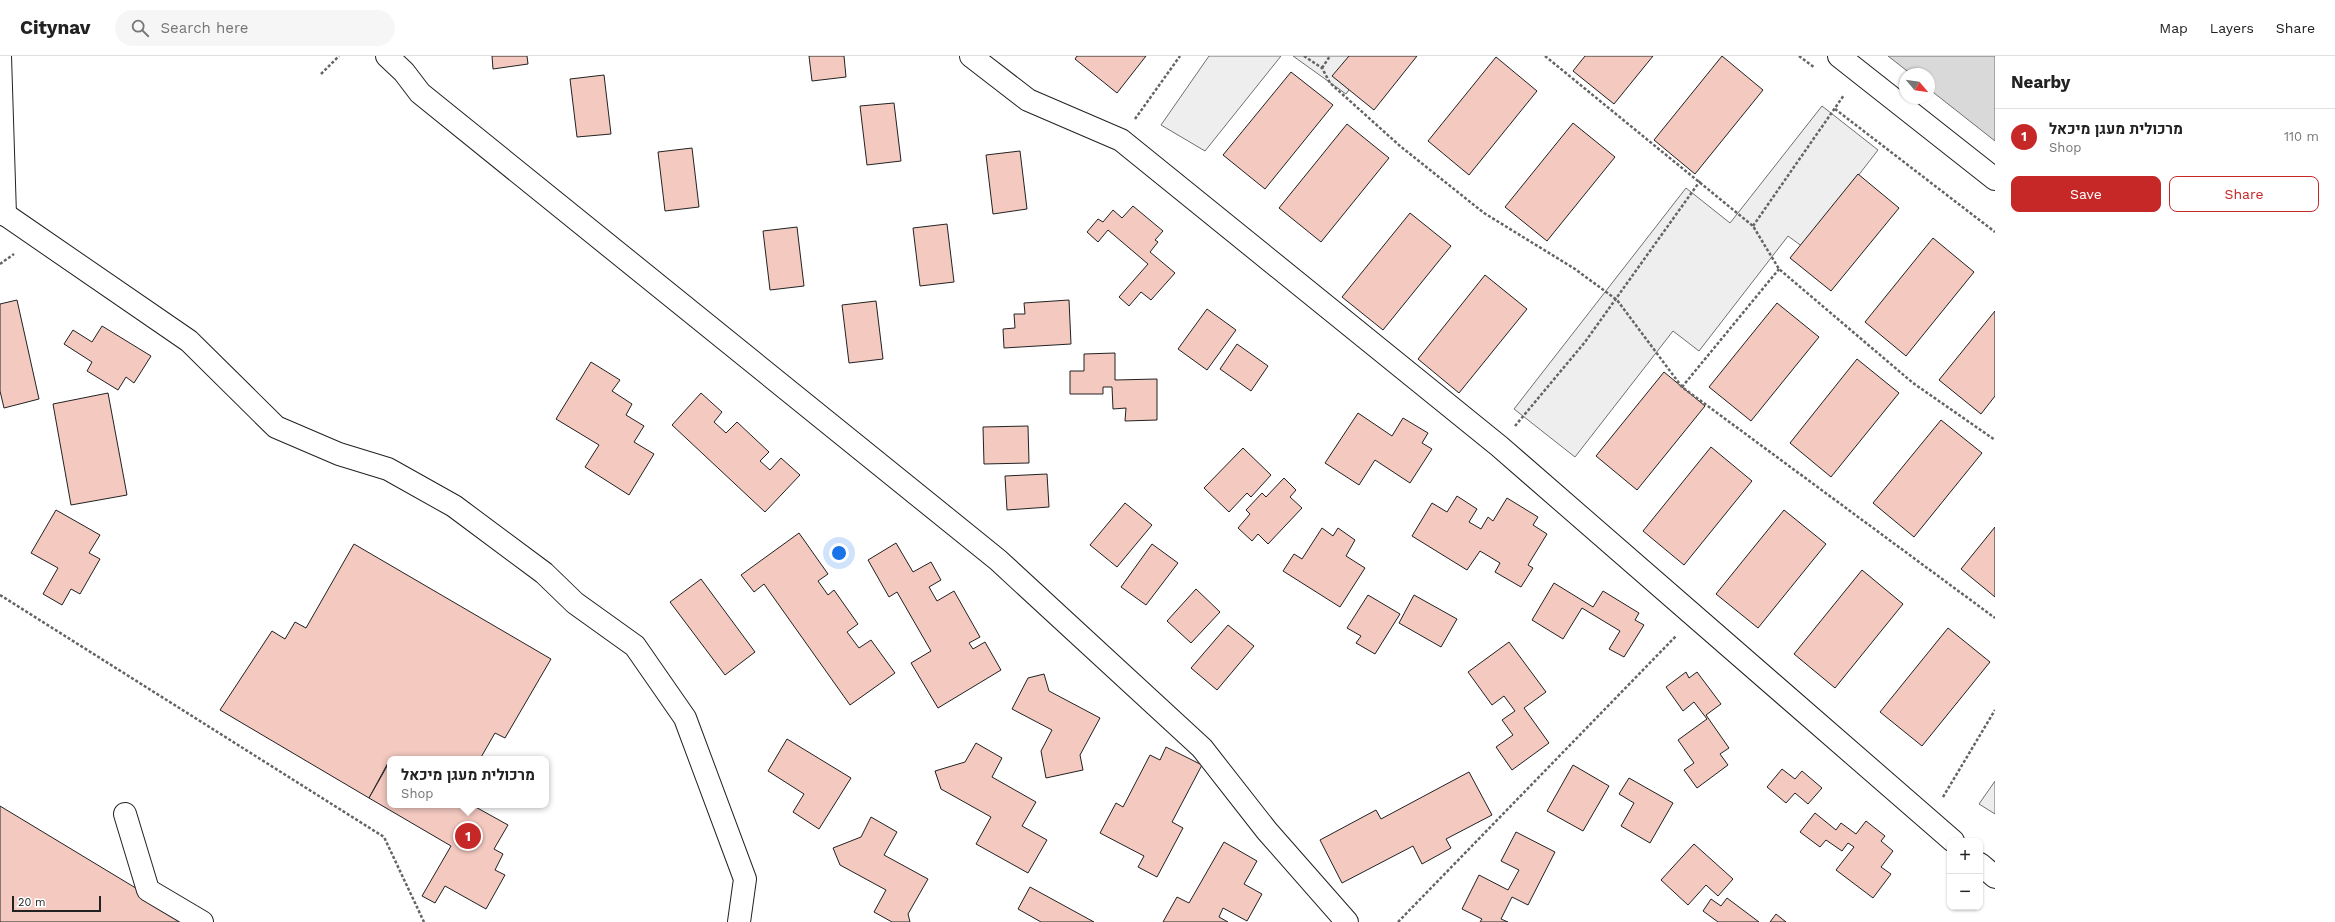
<!DOCTYPE html>
<html lang="en">
<head>
<meta charset="utf-8">
<style>
	body { margin:0; font-family:"Work Sans",Heebo,sans-serif; background:#f6f6f6; color:#222 }
	.controls { position:absolute; right:12px; bottom:12px; display:grid; overflow:hidden; border-radius:8px; box-shadow:0 1px 3px #0004 }
	.controls button { width:36px; height:36px; display:grid; place-items:center; padding:0; border:0; border-bottom:1px solid #e0e0e0; background:#fff; color:#222; font:20px sans-serif }
	.compass { position:absolute; left:1899px; top:12px; width:36px; height:36px; border-radius:50%; background:#fff; box-shadow:0 1px 3px #0004; rotate:119deg }
	.scale { position:absolute; left:12px; bottom:10px; width:89px; box-sizing:border-box; padding-left:4px; border:2px solid #222; border-top:0; font-size:11px; line-height:14px; white-space:nowrap; color:#222; -webkit-text-stroke:3px #fff; paint-order:stroke }
	.you { position:absolute; left:839px; top:497px; width:14px; height:14px; margin:-10px; border:3px solid #fff; border-radius:50%; background:#1a73e8; box-shadow:0 0 0 6px #1a73e833 }
	.badge { display:grid; place-items:center; width:26px; height:26px; border-radius:50%; background:#c62828; color:#fff; font-size:13px; font-weight:700 }
	.pin { position:absolute; translate:-50% -50%; border:2px solid #fff; box-shadow:0 1px 4px #0006 }
	.popup { position:absolute; left:387px; top:700px; width:162px; height:52px; box-sizing:border-box; display:grid; place-content:center; border-radius:8px; background:#fff; filter:drop-shadow(0 1px 3px #0005); font-size:13px; white-space:nowrap; color:#767676 }
	.popup b { font-size:15px; color:#222 }
	.popup::after { content:''; position:absolute; left:50%; top:100%; margin-left:-8px; border:8px solid transparent; border-top-color:#fff }
	.list { margin:0; padding:0; list-style:none }
	h2 { display:flex; justify-content:space-between; align-items:center; height:52px; margin:0; padding:0 16px; font-size:17px }
	h2 small { font-size:13px; font-weight:400; color:#767676 }
	.list li { display:grid; grid-template-columns:26px 1fr auto; gap:12px; align-items:center; box-sizing:border-box; height:56px; padding:0 16px; border-top:1px solid #e0e0e0 }
	.list b { display:block; font-size:15px; white-space:nowrap }
	.list p { margin:0; font-size:13px; white-space:nowrap; color:#767676 }
	.list em { font-size:13px; font-style:normal; color:#767676 }
	.actions { display:flex; gap:8px; padding:12px 16px }
	.actions a { flex:1; padding:9px 0; border:1px solid #c62828; border-radius:8px; text-align:center; font-size:14px; color:#c62828 }
	.actions .main { background:#c62828; color:#fff }
	.icon { flex:none; width:22px; height:22px; fill:none; stroke:currentColor; stroke-width:2; stroke-linecap:round; stroke-linejoin:round }
	.map { position:relative; flex:none; width:1995px; height:866px; overflow:hidden }
	header { display:flex; align-items:center; gap:24px; box-sizing:border-box; height:56px; padding:0 20px; background:#fff; border-bottom:1px solid #e0e0e0 }
	header strong { font-size:19px }
	nav { display:flex; gap:22px; margin-inline-start:auto; font-size:14px }
	.search { width:280px; height:36px; background:#f6f6f6; display:flex; align-items:center; gap:10px; box-sizing:border-box; padding:0 14px; border-radius:22px; color:#767676; font-size:15px }
	main { display:flex }
	aside { flex:1; background:#fff }
	.map>svg:first-child { display:block }
</style>
</head>
<body>
<header>
<strong>Citynav</strong>
<div class="search"><svg class="icon" aria-label="search" viewBox="0 0 24 24"><circle cx="10" cy="10" r="6"/><path d="M15 15l6 6"/></svg>Search here</div>
<nav><a>Map</a><a>Layers</a><a>Share</a></nav>
</header>
<main>
<div class="map">
<svg width="1995" height="866" viewBox="0 0 1995 866">
	<rect width="100%" height="100%" fill="#fff"/>
	<g fill="#eee" stroke="#6f6f6f">
		<polygon points="1209,0 1281,0 1205,95 1161,69"/>
		<polygon points="1293,0 1373,0 1346,38"/>
		<polygon points="1822,50 1878,94 1803,191 1788,180 1699,295 1673,275 1575,401 1514,353 1686,132 1730,167"/>
	</g>
	<polygon fill="#ededed" stroke="#6f6f6f" points="1995,725 1995,758 1979,748"/>
	<polygon fill="#d9d9d9" stroke="#6f6f6f" points="1888,0 1995,0 1995,85 1929,33 1929,18 1911,18"/>
	<g fill="#f3c9c0" stroke="#222">
		<polygon points="492,0 527,0 528,8 493,13"/>
		<polygon points="809,0 844,0 846,21 812,25"/>
		<polygon points="1077,0 1146,0 1117,37 1075,3"/>
		<polygon points="1349,0 1417,0 1374,54 1332,20"/>
		<polygon points="1585,0 1653,0 1614,48 1573,15"/>
		<polygon points="1722,0 1763,34 1695,118 1654,84"/>
		<polygon points="1496,1 1537,35 1469,119 1428,85"/>
		<polygon points="1291,16 1333,49 1265,133 1223,99"/>
		<polygon points="604,19 611,78 577,81 570,23"/>
		<polygon points="894,47 901,105 867,109 860,50"/>
		<polygon points="1573,67 1615,101 1547,185 1505,151"/>
		<polygon points="1347,68 1389,102 1321,186 1279,152"/>
		<polygon points="692,92 699,151 665,155 658,96"/>
		<polygon points="1020,95 1027,153 993,158 986,99"/>
		<polygon points="1858,118 1899,152 1831,235 1790,202"/>
		<polygon points="1133,150 1163,175 1155,184 1158,186 1150,196 1175,217 1151,244 1141,236 1129,250 1119,241 1148,208 1108,174 1098,186 1087,176 1098,163 1103,166 1113,154 1122,162"/>
		<polygon points="1410,157 1451,190 1383,274 1342,241"/>
		<polygon points="947,168 954,226 920,230 913,172"/>
		<polygon points="797,171 804,230 770,234 763,175"/>
		<polygon points="1933,182 1974,216 1906,300 1865,266"/>
		<polygon points="1485,219 1527,253 1459,337 1418,303"/>
		<polygon points="17,244 39,343 4,352 0,335 0,248"/>
		<polygon points="1069,244 1071,288 1004,292 1003,273 1015,272 1014,258 1025,258 1024,247"/>
		<polygon points="876,245 883,303 849,307 842,249"/>
		<polygon points="1777,247 1819,281 1751,365 1709,331"/>
		<polygon points="1207,253 1236,274 1207,314 1178,293"/>
		<polygon points="1995,255 1995,340 1981,358 1939,324"/>
		<polygon points="102,270 151,300 134,327 126,321 118,334 87,315 92,306 64,288 73,274 92,286"/>
		<polygon points="1237,288 1268,310 1251,335 1220,313"/>
		<polygon points="1115,297 1115,324 1157,323 1157,364 1125,365 1126,352 1113,353 1112,331 1103,331 1103,338 1070,338 1070,315 1084,315 1084,298"/>
		<polygon points="1857,303 1899,337 1831,421 1790,387"/>
		<polygon points="591,306 620,324 612,335 632,348 626,359 644,370 634,386 654,398 629,439 585,411 599,389 556,363"/>
		<polygon points="1664,316 1705,350 1637,434 1596,400"/>
		<polygon points="108,337 127,439 71,449 53,348"/>
		<polygon points="701,337 722,356 714,366 726,377 737,366 769,396 760,405 770,414 781,402 800,419 765,456 672,369"/>
		<polygon points="1358,357 1392,380 1403,362 1428,377 1422,387 1432,393 1410,427 1375,404 1359,429 1325,407"/>
		<polygon points="1941,364 1982,397 1914,481 1873,447"/>
		<polygon points="1028,370 1029,407 984,408 983,371"/>
		<polygon points="1711,391 1752,425 1684,509 1643,475"/>
		<polygon points="1243,392 1271,419 1251,441 1247,437 1229,456 1204,432"/>
		<polygon points="1047,418 1049,451 1007,454 1005,420"/>
		<polygon points="1284,422 1296,434 1290,441 1302,452 1268,488 1258,478 1252,485 1238,472 1250,458 1246,454 1262,437 1266,441"/>
		<polygon points="1457,440 1477,453 1469,466 1481,473 1488,461 1493,465 1507,442 1538,461 1533,469 1547,478 1528,509 1533,512 1521,531 1495,516 1500,507 1480,495 1467,514 1412,480 1432,447 1447,456"/>
		<polygon points="1125,447 1152,469 1117,511 1090,489"/>
		<polygon points="56,454 100,479 89,497 100,503 80,538 71,533 62,549 43,538 58,512 31,497"/>
		<polygon points="1784,454 1826,488 1758,572 1716,538"/>
		<polygon points="1995,471 1995,541 1961,513"/>
		<polygon points="1322,472 1333,480 1338,472 1355,484 1346,500 1365,512 1340,551 1283,515 1294,498 1302,503"/>
		<polygon points="799,477 828,518 818,525 828,539 834,534 858,568 847,576 859,592 871,584 895,617 850,649 764,528 754,536 741,519"/>
		<polygon points="896,487 913,516 931,506 941,524 929,531 937,545 954,535 980,581 969,587 973,593 985,586 1001,614 938,652 911,607 931,595 897,536 889,541 868,504"/>
		<polygon points="354,488 551,603 505,682 495,677 480,703 390,703 369,742 220,654 272,575 285,583 295,566 306,572"/>
		<polygon points="1152,488 1178,507 1146,549 1121,531"/>
		<polygon points="1862,514 1903,548 1835,632 1794,598"/>
		<polygon points="701,523 755,596 725,619 670,546"/>
		<polygon points="1554,527 1593,551 1603,535 1639,557 1635,564 1644,569 1624,601 1609,593 1620,575 1582,552 1563,583 1532,564"/>
		<polygon points="1196,533 1220,556 1191,587 1167,565"/>
		<polygon points="1368,539 1400,558 1375,598 1356,587 1361,580 1347,572"/>
		<polygon points="1414,539 1457,563 1441,591 1399,567"/>
		<polygon points="1228,569 1254,590 1217,634 1191,612"/>
		<polygon points="1948,572 1990,606 1922,690 1880,656"/>
		<polygon points="1509,586 1546,636 1524,652 1549,687 1512,714 1496,691 1513,679 1502,664 1515,655 1504,640 1492,649 1468,616"/>
		<polygon points="1686,616 1689,622 1697,616 1721,648 1706,659 1729,692 1720,698 1728,709 1697,732 1684,714 1694,707 1678,684 1707,663 1694,646 1683,655 1666,631"/>
		<polygon points="1044,618 1049,635 1100,662 1080,699 1083,714 1046,722 1041,695 1052,674 1012,653 1028,622"/>
		<polygon points="787,683 851,722 819,773 793,756 804,738 768,715"/>
		<polygon points="976,687 1002,702 992,721 1036,746 1022,770 1047,784 1028,817 976,788 991,761 941,733 935,715 965,706"/>
		<polygon points="1166,691 1202,709 1172,766 1183,772 1157,821 1138,811 1144,800 1100,777 1116,747 1123,751 1150,699 1160,704"/>
		<polygon points="390,705 390,749 472,749 508,769 494,793 503,798 495,814 505,819 486,853 445,830 435,847 422,840 451,790 369,742"/>
		<polygon points="1573,709 1609,730 1583,775 1547,755"/>
		<polygon points="1782,713 1795,723 1802,715 1822,732 1808,748 1795,737 1786,747 1767,731"/>
		<polygon points="1469,716 1492,759 1446,783 1451,792 1422,808 1413,790 1342,827 1320,784 1376,754 1381,763"/>
		<polygon points="1629,722 1673,747 1650,787 1621,770 1634,747 1619,738"/>
		<polygon points="0,750 192,866 0,866"/>
		<polygon points="1815,757 1836,774 1841,767 1856,778 1866,765 1885,780 1881,785 1893,795 1881,811 1891,818 1873,842 1836,814 1854,791 1848,787 1842,795 1826,784 1820,791 1800,776"/>
		<polygon points="871,761 897,776 884,799 928,823 908,858 910,866 892,866 874,856 886,834 840,809 833,792 861,781"/>
		<polygon points="1516,776 1555,796 1528,849 1512,841 1501,863 1508,866 1480,866 1482,863 1462,853 1479,819 1508,834 1519,814 1501,805"/>
		<polygon points="1224,786 1257,805 1244,828 1262,838 1247,865 1223,852 1219,861 1228,866 1163,866 1177,841 1189,847"/>
		<polygon points="1694,788 1733,823 1718,840 1706,829 1688,849 1661,824"/>
		<polygon points="1030,831 1094,866 1041,866 1018,853"/>
		<polygon points="1727,842 1759,866 1718,866 1703,855 1711,843 1721,850"/>
		<polygon points="1776,858 1786,866 1770,866"/>
	</g>
	<g fill="none" stroke-linecap="round" stroke-linejoin="round">
		<g stroke="#222" stroke-width="24">
			<g id="minor">
				<polyline points="0,0 5,159"/>
				<polyline points="387,0 404,16 420,37 998,504 1202,692 1267,775 1347,866"/>
				<polyline points="971,0 1028,44 1121,84 1499,390 1953,785"/>
				<polyline points="1839,0 1995,123"/>
				<polyline points="0,155 189,285 276,371 339,398 388,413 454,450 544,517 575,547 635,590 685,662 745,823 739,866"/>
				<polyline points="125,758 148,834 202,866"/>
				<polyline points="1980,808 1995,821"/>
			</g>
		</g>
		<g stroke="#646464" stroke-width="2.5" stroke-dasharray="3 2" stroke-linecap="butt">
			<polyline points="1304,0 1322,12 1330,27 1400,90 1484,157 1575,213 1617,244 1682,331 1995,562"/>
			<polyline points="1545,0 1753,170 1779,213 1913,327 1995,384"/>
			<polyline points="1799,0 1815,12"/>
			<polyline points="1322,12 1330,0"/>
			<polyline points="321,18 339,0"/>
			<polyline points="1835,53 1995,176"/>
			<polyline points="1135,63 1180,0"/>
			<polyline points="1753,170 1844,39"/>
			<polyline points="0,208 14,198"/>
			<polyline points="1682,331 1779,213"/>
			<polyline points="1515,370 1585,286 1700,125"/>
			<polyline points="0,539 384,781 424,866"/>
			<polyline points="1943,741 1995,654"/>
			<polyline points="1398,866 1676,580"/>
		</g>
		<use href="#minor" stroke="#fff" stroke-width="22"/>
	</g>
</svg>
<div class="controls">
<button>+</button>
<button>−</button>
</div>
<svg class="compass" viewBox="-18 -18 36 36"><path d="M0-13l5 13h-10z" fill="#e53935"/><path d="M0 13l5-13h-10z" fill="#767676"/></svg>
<div class="scale">20 m</div>
<div class="you"></div>
<div class="pin badge" style="left:468px;top:780px">1</div>
<div class="popup"><b>מרכולית מעגן מיכאל</b>Shop</div>
</div>
<aside>
<h2>Nearby<small></small></h2>
<ul class="list">
<li><span class="badge">1</span><div><b>מרכולית מעגן מיכאל</b><p>Shop</p></div><em>110 m</em></li>
</ul>
<div class="actions"><a class="main">Save</a><a>Share</a></div>
</aside>
</main>
</body>
</html>
